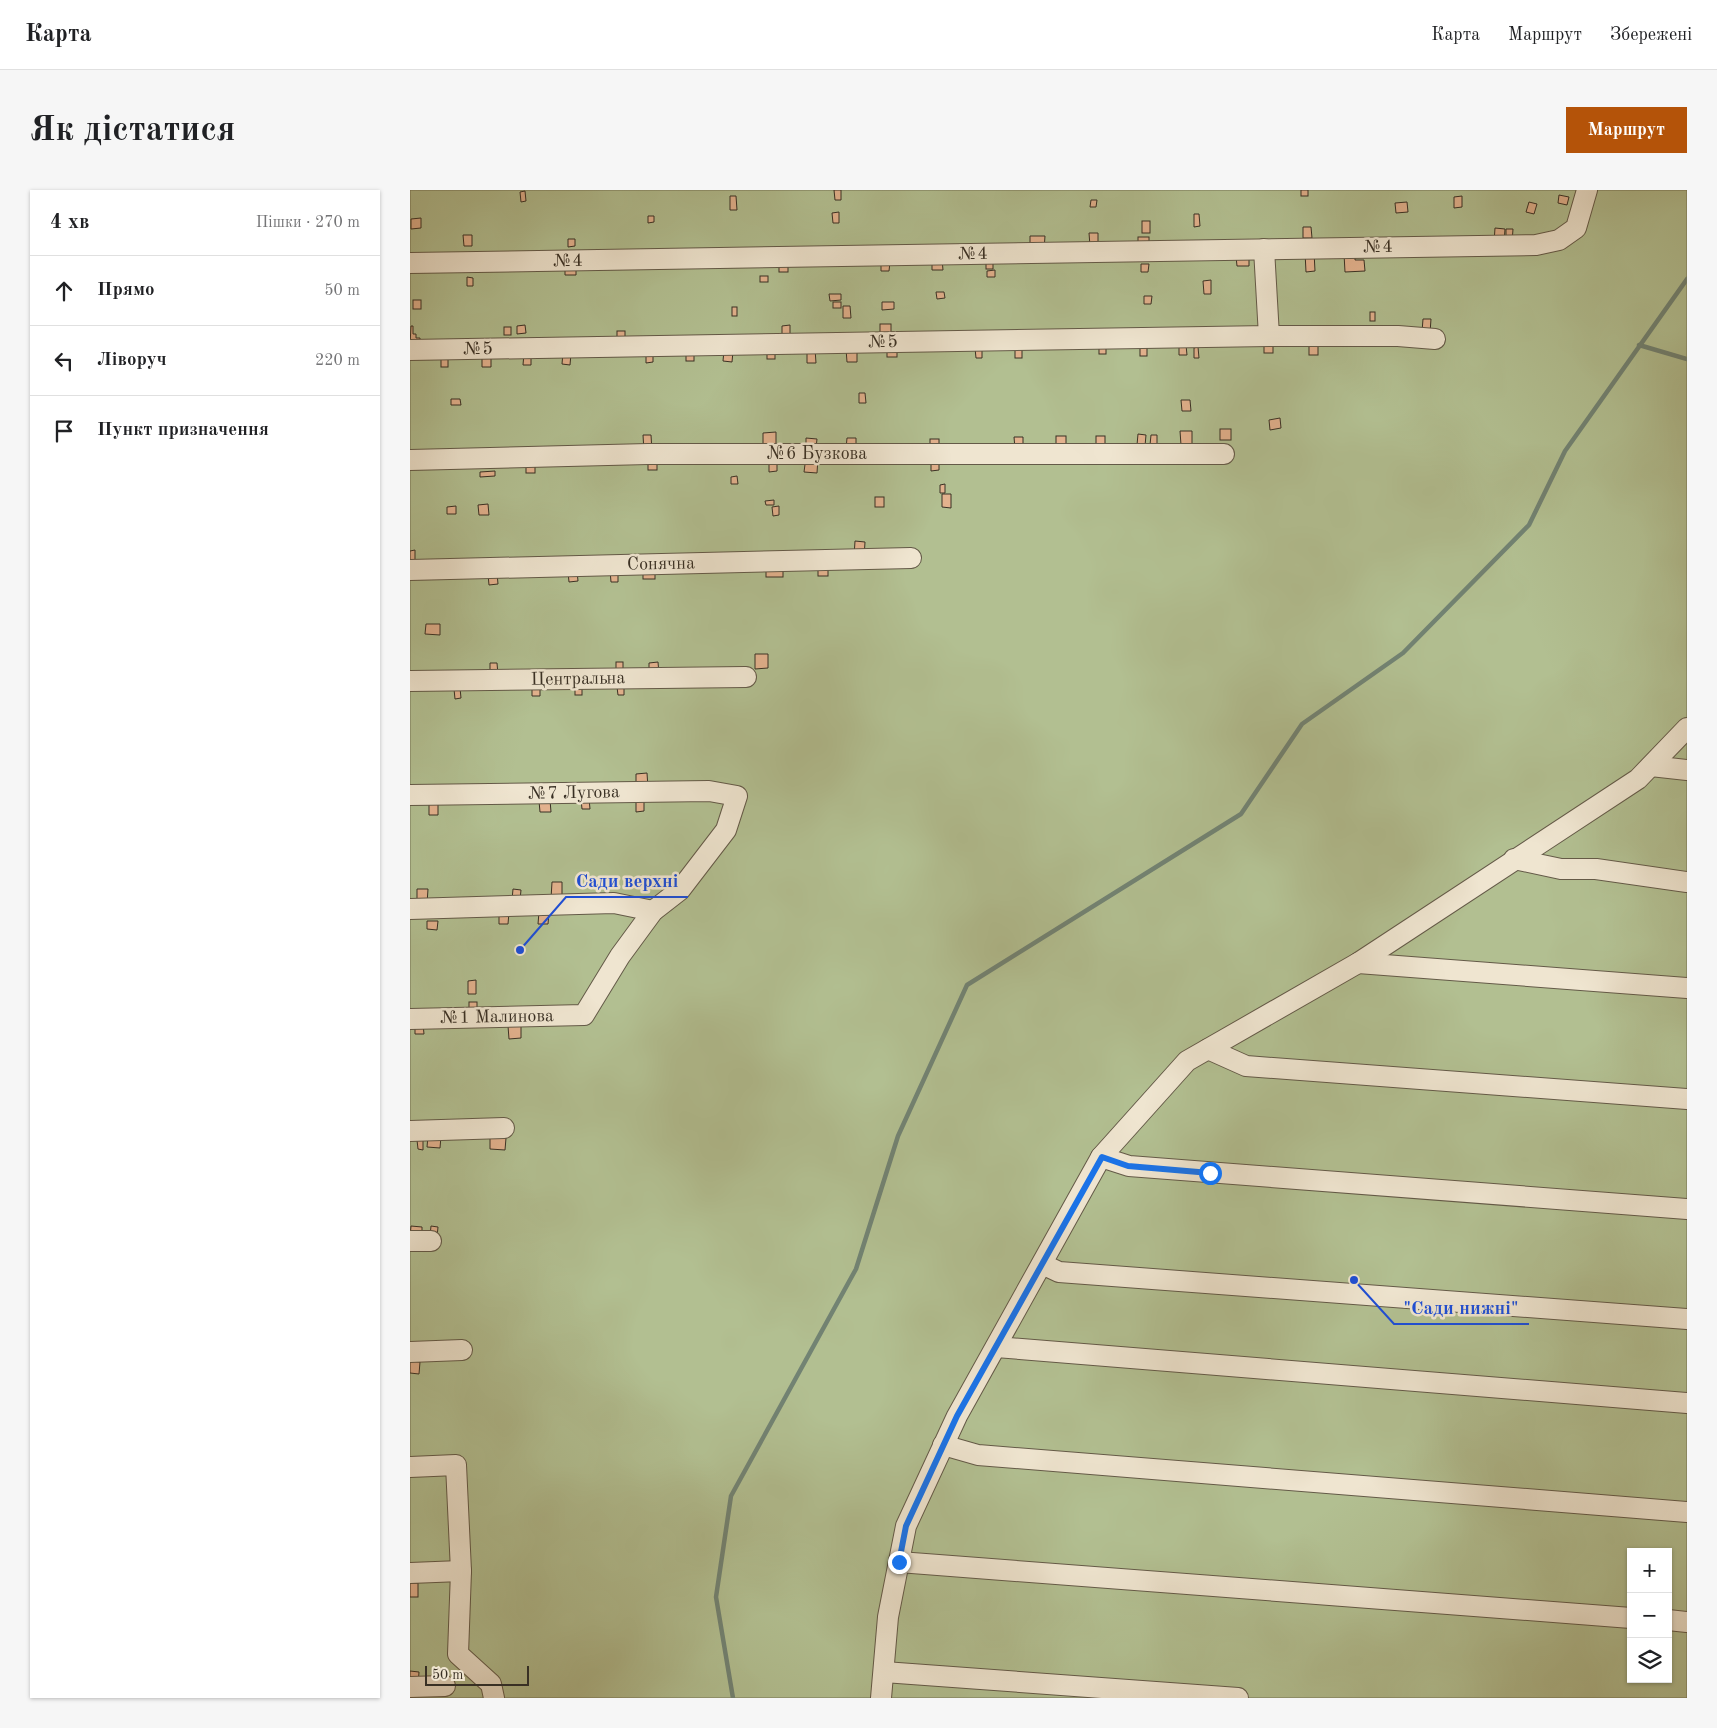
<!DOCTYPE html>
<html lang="uk">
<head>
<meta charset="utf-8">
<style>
	body { margin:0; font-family:"Old Standard TT",serif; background:#f6f6f6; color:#202124 }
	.controls { position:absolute; right:15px; bottom:15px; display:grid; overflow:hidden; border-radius:0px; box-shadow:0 1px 4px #0004 }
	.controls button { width:45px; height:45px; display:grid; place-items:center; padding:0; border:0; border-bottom:1px solid #e0e0e0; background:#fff; color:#202124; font:25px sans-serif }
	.scale { position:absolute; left:15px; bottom:12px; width:104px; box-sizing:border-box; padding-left:5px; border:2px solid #393024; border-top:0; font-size:14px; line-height:18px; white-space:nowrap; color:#393024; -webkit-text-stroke:4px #efe5d0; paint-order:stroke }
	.stop { position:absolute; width:15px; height:15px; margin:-11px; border:4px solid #1a73e8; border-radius:50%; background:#fff }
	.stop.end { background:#1a73e8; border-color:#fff; box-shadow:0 1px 5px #0008 }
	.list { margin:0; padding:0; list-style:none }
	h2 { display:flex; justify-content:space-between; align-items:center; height:65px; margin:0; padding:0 20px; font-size:21px }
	h2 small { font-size:16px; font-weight:400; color:#757577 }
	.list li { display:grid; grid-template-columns:32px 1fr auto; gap:15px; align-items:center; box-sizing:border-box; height:70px; padding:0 20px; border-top:1px solid #e0e0e0 }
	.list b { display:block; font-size:19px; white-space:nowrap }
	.list em { font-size:16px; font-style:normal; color:#757577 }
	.icon { flex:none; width:28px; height:28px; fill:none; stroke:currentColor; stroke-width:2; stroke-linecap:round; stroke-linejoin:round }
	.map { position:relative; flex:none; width:1277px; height:1508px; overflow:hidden; border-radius:0px }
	header { display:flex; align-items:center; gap:30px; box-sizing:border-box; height:70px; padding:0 25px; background:#fff; border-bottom:1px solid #e0e0e0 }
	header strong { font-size:24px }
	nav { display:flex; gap:28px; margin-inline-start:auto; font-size:18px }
	.intro { display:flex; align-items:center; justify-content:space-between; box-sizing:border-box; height:120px; padding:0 30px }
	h1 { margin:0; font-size:35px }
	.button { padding:12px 22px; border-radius:0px; background:#b45309; color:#fff; font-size:18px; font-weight:700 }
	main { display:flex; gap:30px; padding:0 30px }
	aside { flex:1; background:#fff; border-radius:0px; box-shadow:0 1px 4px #0004 }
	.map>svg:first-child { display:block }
</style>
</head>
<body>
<header>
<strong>Карта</strong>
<nav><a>Карта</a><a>Маршрут</a><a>Збережені</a></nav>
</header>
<div class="intro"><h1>Як дістатися</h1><a class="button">Маршрут</a></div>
<main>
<aside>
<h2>4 хв<small>Пішки · 270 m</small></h2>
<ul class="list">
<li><svg class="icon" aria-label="ahead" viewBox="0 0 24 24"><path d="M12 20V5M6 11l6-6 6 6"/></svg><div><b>Прямо</b></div><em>50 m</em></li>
<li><svg class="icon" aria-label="left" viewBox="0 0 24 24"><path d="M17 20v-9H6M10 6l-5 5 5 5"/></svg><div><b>Ліворуч</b></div><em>220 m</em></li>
<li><svg class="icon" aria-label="arrive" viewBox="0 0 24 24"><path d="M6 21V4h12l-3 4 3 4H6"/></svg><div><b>Пункт призначення</b></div></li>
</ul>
</aside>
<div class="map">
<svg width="1277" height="1508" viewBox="0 0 1277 1508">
	<rect width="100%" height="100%" fill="#e7d7b6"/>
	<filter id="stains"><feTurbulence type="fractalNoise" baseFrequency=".004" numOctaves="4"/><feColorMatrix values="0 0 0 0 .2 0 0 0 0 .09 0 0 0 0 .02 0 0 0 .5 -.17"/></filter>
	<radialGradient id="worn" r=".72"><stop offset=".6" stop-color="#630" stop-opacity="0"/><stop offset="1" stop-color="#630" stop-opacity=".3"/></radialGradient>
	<path fill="#b2bf91" stroke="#76785a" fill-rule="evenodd" d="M0,0H1277V1508H0ZM1221,1362H1258V1489H1221Z"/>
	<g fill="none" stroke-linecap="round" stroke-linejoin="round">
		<g stroke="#728373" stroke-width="4.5">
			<polyline points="1229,155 1277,169"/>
			<polyline points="323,1508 306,1407 321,1306 446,1079 488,946 557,795 831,624 892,534 993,463 1119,335 1155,261 1277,89"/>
		</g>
	</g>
	<g fill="#e3b28e" stroke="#393024">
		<polygon points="424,0 431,0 431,10 425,10"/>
		<rect x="891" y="0" width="7" height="6"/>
		<polygon points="115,1 116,11 111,12 110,2"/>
		<polygon points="1149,5 1159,7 1157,15 1148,13"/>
		<polygon points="320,6 326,6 327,20 320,20"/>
		<polygon points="1052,6 1052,17 1044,18 1044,7"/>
		<polygon points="681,10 687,10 686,17 680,17"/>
		<polygon points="997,12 998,22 986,23 985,13"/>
		<polygon points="1119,12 1127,14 1124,24 1116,22"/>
		<polygon points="429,22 429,33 423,33 422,23"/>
		<polygon points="784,24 789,24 790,36 784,37"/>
		<polygon points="238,26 244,26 244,32 238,33"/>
		<polygon points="11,28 11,38 1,39 1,29"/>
		<rect x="732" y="31" width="8" height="12"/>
		<polygon points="893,37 901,37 902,48 893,48"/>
		<polygon points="1085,38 1095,39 1094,53 1084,53"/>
		<polygon points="1096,39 1103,39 1102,53 1096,53"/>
		<polygon points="679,43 688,43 688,55 680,56"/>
		<polygon points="53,45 62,45 62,56 54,56"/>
		<polygon points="620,46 635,46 634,60 620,60"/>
		<rect x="728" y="47" width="11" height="9"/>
		<polygon points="158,49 165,49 165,56 158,57"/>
		<polygon points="895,62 904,62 905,81 896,82"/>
		<polygon points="934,64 945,64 945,70 954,70 955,81 935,82"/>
		<polygon points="826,66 839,66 839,76 827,76"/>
		<rect x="576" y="68" width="7" height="11"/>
		<polygon points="522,69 532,69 533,80 522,80"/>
		<polygon points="471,71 480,72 479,81 471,81"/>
		<rect x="369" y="73" width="9" height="9"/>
		<polygon points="166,74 166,85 155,85 155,75"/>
		<polygon points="731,74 739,74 738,82 731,82"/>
		<polygon points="585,80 585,87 577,87 577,81"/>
		<rect x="350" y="86" width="8" height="6"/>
		<polygon points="57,87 63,88 63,96 57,96"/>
		<polygon points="801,90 801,104 794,104 793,91"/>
		<polygon points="526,102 534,102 535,108 527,109"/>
		<polygon points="419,104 431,104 431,110 420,111"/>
		<polygon points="734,106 742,106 741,114 734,114"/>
		<rect x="3" y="110" width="8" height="9"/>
		<rect x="423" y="112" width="8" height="6"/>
		<polygon points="472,112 484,112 484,119 472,120"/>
		<polygon points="433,116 440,116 441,128 433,128"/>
		<rect x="322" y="117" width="5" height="9"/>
		<rect x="960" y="122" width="5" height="9"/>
		<polygon points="1013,129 1021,129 1020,143 1012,142"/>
		<rect x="470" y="134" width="11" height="15"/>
		<polygon points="115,135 116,143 107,144 107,136"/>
		<polygon points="380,135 380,151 372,151 372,136"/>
		<polygon points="1,136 3,136 3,144 6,144 6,148 10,148 10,156 0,155"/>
		<rect x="94" y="137" width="7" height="8"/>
		<rect x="207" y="141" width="8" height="12"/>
		<rect x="854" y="153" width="9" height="10"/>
		<rect x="689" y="154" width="7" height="10"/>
		<rect x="730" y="155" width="7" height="11"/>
		<polygon points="776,155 777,165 769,165 769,156"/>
		<rect x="899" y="155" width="9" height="10"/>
		<rect x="605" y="157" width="7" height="11"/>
		<polygon points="788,157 789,168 784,168 784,158"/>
		<rect x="477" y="158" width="10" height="9"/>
		<polygon points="565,158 572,158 572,168 566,168"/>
		<rect x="357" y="159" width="8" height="10"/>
		<polygon points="397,159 405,159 406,173 397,173"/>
		<polygon points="436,159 447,159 447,172 437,172"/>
		<polygon points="314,160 323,161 322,172 313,171"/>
		<rect x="276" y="161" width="8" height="10"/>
		<polygon points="153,162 161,163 160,175 152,174"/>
		<polygon points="236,162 243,162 243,172 236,173"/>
		<polygon points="81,163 81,177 72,177 72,164"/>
		<polygon points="114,163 121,163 121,175 113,175"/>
		<rect x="31" y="165" width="7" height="12"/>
		<polygon points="449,203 455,203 456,213 449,213"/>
		<polygon points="41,209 50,209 51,215 41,215"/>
		<polygon points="771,210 780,210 781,221 772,221"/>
		<polygon points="870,228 871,238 860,240 859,230"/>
		<rect x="810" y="239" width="11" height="11"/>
		<polygon points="770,241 782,241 782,255 771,255"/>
		<polygon points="366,242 366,258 353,258 353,243"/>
		<polygon points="728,244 736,245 735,256 727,255"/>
		<polygon points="233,245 241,245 242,262 234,262"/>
		<polygon points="741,245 747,245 747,255 740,255"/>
		<rect x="646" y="246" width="10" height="12"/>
		<rect x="686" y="246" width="9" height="10"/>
		<polygon points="604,247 613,247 613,259 605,259"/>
		<polygon points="396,248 407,249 406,258 396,258"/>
		<polygon points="437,248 446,248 446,259 436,259"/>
		<rect x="520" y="249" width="9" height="10"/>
		<polygon points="396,267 408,268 407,283 394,282"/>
		<polygon points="521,267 529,267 529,280 521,281"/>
		<polygon points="359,268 367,268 367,281 359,282"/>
		<rect x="116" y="270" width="9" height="13"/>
		<rect x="238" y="271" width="9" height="9"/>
		<polygon points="85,281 85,286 70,287 70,282"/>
		<polygon points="327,286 328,294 321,294 321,287"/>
		<polygon points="535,294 535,303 530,303 530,295"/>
		<polygon points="532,304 541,304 541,318 532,317"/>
		<rect x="465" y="307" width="9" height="10"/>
		<polygon points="364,310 364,315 356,315 355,311"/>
		<polygon points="78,314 79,325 69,325 68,315"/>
		<polygon points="46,316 46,324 37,324 37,317"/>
		<polygon points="369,316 369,325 363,326 362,317"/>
		<polygon points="445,351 455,352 454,368 444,367"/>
		<polygon points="5,360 5,375 0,375 0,361"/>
		<rect x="408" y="374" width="10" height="12"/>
		<rect x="356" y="375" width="17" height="12"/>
		<rect x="233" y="378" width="12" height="11"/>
		<polygon points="200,380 208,380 208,392 201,392"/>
		<polygon points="167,381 168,391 159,392 158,382"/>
		<polygon points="87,383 88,394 79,395 78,384"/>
		<polygon points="16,434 30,434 30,445 15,444"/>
		<polygon points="345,464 358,464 358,478 345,479"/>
		<rect x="206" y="472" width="7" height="11"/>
		<polygon points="248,472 249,484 239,484 239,473"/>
		<polygon points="80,473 87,473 88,485 80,485"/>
		<polygon points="214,496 214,505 208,505 207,497"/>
		<polygon points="130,497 130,506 122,506 122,498"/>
		<rect x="165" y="497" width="7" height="8"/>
		<polygon points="50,498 51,508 45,509 44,499"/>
		<polygon points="237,583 238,598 226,598 226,584"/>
		<polygon points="179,608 180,619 172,619 171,609"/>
		<polygon points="226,608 234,608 234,621 226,622"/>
		<polygon points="140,610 141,622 130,622 129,611"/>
		<polygon points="28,611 28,625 19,625 19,612"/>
		<polygon points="142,692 152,692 152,709 141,709"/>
		<polygon points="7,699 18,699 17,714 7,714"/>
		<polygon points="103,699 111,700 110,710 102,710"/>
		<polygon points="89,721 99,722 98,734 89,734"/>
		<polygon points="129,722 139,722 138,734 128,734"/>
		<polygon points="17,731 28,731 27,740 17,739"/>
		<polygon points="66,790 66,804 58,804 58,791"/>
		<rect x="59" y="812" width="8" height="13"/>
		<polygon points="13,834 14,844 5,844 5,835"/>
		<polygon points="98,836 111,836 111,848 99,849"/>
		<polygon points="18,946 31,946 30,958 17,957"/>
		<polygon points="80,947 96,948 95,960 80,959"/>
		<polygon points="7,950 13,950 13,960 8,959"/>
		<polygon points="1,1036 12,1037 12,1048 0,1047"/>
		<polygon points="21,1036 28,1037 27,1047 20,1046"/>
		<polygon points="0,1171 10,1172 9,1184 0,1183"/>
		<rect x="0" y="1393" width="8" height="14"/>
		<polygon points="0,1481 9,1482 8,1496 0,1496"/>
	</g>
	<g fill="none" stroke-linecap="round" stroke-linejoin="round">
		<g stroke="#645a48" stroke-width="22">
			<g id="minor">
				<polyline points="0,73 1126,55 1149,50 1166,38 1177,0"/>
				<polyline points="859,146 988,146 1025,149"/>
				<polyline points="0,160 859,146 854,59"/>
				<polyline points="0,270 238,264 814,264"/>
				<polyline points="0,380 501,368"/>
				<polyline points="0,491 336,487"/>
				<polyline points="1241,576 1277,580"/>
				<polyline points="0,605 299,601 327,606 316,640 270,700 243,721 210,766 174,825 0,829"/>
				<polyline points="1104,669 1151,679 1186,679 1277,692"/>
				<polyline points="0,719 204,713 243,721"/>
				<polyline points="948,773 1277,798"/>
				<polyline points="798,859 836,876 1277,909"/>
				<polyline points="0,941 94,938"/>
				<polyline points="691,967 719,976 1277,1019"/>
				<polyline points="0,1051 21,1051"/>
				<polyline points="632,1074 649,1082 1277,1129"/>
				<polyline points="586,1157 1277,1213"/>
				<polyline points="0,1162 52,1160"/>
				<polyline points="533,1255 568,1265 1277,1322"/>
				<polyline points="0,1277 46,1275 51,1381 48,1464 81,1494 84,1508"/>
				<polyline points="489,1372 1221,1428"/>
				<polyline points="0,1383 51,1381"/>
				<polyline points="1258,1430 1277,1432"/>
				<polyline points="474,1482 828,1508"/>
				<polyline points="0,1497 35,1496"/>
				<polyline points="471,1508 478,1427 496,1336 547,1226 691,967 777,871 948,773 1228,589 1277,538"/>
			</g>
		</g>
		<use href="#minor" stroke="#efe5d0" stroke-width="20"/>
	</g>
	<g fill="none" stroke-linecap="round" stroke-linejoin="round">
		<polyline stroke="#1a73e8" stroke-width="6" points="489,1372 496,1336 547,1226 692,967 718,976 800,983"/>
	</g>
	<g text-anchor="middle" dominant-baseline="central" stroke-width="5" stroke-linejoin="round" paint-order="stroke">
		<g font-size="18" fill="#393024" stroke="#efe5d0">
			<text transform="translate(968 57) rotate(-1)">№4</text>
			<text transform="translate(563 64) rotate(-1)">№4</text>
			<text transform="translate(158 71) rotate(-1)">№4</text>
			<text transform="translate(473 152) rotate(-1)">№5</text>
			<text transform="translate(68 159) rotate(-1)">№5</text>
			<text x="407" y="264">№6 Бузкова</text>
			<text transform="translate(251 374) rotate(-1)">Сонячна</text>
			<text transform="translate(168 489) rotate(-1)">Центральна</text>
			<text transform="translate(164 603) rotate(-1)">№7 Лугова</text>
			<text transform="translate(87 827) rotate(-1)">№1 Малинова</text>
		</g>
	</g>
	<path fill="none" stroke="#1d4ed8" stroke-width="2" d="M110 760L156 707H278M944 1090L984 1134H1119"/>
	<g fill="#1d4ed8" stroke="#efe5d0" stroke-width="2">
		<circle cx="110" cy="760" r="5"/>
		<circle cx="944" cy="1090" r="5"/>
	</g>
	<g font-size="19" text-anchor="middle" font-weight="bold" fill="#1d4ed8" stroke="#efe5d0" stroke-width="5" stroke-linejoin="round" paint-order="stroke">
		<text x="217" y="697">Сади верхні</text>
		<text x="1051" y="1124">"Сади нижні"</text>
	</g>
	<rect width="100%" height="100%" filter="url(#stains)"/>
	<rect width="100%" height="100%" fill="url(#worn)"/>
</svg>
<div class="controls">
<button>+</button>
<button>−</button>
<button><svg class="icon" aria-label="layers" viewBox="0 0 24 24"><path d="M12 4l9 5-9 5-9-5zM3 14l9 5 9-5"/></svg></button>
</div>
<div class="scale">50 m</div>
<div class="stop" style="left:800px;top:983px"></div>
<div class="stop end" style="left:489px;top:1372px"></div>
</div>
</main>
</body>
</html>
